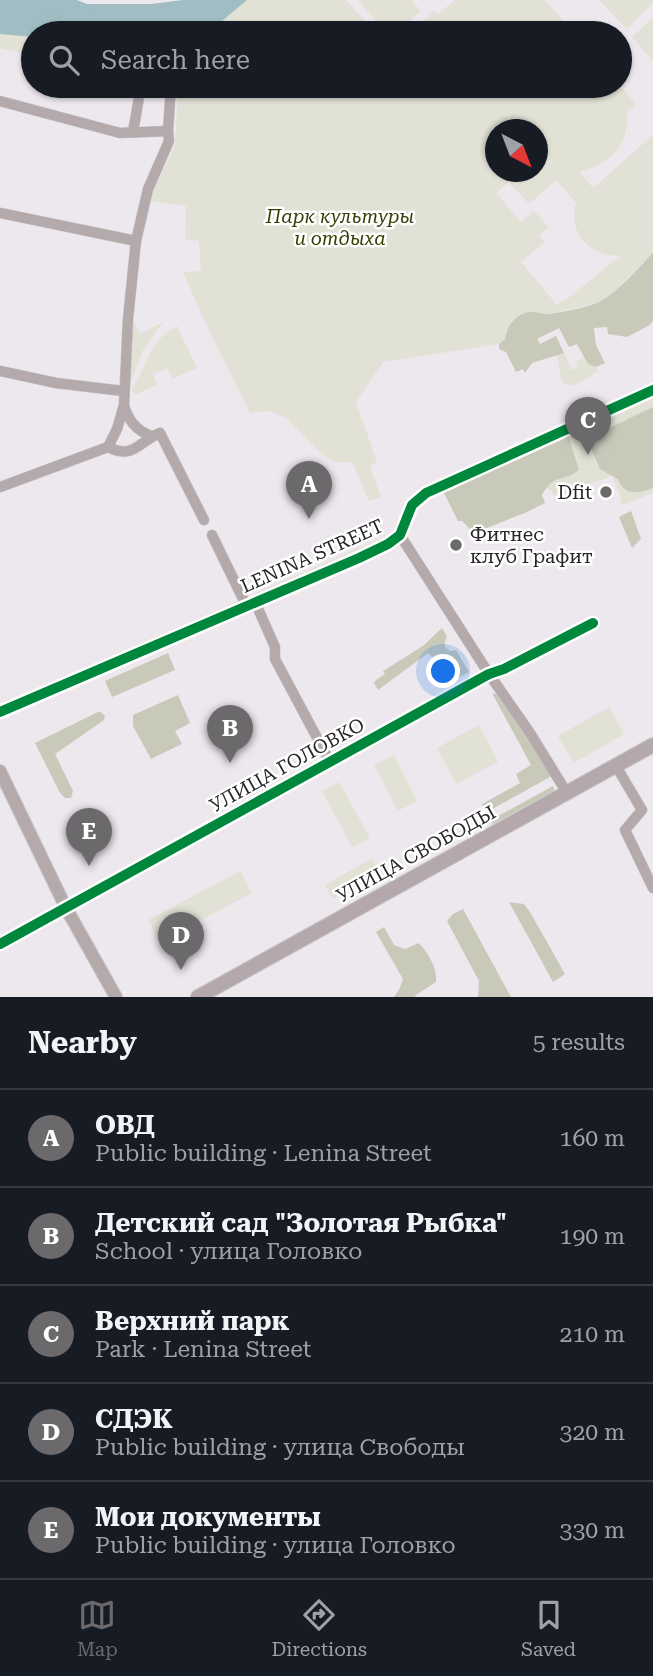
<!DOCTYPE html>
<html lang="en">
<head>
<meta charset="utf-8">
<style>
	body { margin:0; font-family:"Roboto Serif",serif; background:#20242c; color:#f1f3f6 }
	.compass { position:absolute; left:485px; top:119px; width:63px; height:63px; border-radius:50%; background:#171b24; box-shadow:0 2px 5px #0004; rotate:138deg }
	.you { position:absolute; left:444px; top:672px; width:24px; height:24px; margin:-18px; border:5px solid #fff; border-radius:50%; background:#1a73e8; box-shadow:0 0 0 10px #1a73e833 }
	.badge { display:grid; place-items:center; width:46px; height:46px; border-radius:50%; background:#6c696d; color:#fff; font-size:23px; font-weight:700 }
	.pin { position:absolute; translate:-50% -58px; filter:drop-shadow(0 2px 4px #0008) }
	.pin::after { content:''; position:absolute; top:37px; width:24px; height:21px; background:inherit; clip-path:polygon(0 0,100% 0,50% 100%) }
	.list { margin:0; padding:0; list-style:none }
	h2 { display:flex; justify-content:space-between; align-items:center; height:91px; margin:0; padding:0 28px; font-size:30px }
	h2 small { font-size:23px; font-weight:400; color:#9ea1a6 }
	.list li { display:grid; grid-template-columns:46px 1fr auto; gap:21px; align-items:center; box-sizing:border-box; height:98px; padding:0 28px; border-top:2px solid #363941 }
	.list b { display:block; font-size:26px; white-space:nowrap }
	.list p { margin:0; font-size:23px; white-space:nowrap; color:#9ea1a6 }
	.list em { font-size:23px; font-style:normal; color:#9ea1a6 }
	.icon { flex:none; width:38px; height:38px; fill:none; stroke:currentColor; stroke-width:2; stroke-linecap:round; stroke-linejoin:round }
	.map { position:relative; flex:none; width:653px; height:997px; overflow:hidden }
	.search { position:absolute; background:#171b24; box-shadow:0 2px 5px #0004; left:21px; right:21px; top:21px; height:77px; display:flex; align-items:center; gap:18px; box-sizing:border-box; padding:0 24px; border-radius:38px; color:#9ea1a6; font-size:26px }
	.sheet { height:581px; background:#171b24 }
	nav { display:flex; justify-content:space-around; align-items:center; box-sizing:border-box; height:98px; border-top:2px solid #363941; background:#171b24; font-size:19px; color:#9ea1a6 }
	nav a { display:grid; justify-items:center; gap:4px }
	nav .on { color:#6c696d }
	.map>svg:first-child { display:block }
</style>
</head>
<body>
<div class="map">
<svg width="653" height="997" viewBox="0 0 653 997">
	<rect width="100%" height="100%" fill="#ece8ed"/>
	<g fill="#e1e2d5" fill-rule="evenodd">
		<polygon points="247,0 346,0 376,33 198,33 216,26"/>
		<polygon points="358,0 411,0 421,11 396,33 386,33"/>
		<polygon points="455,0 545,0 574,33 408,33 434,11 438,14"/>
		<polygon points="599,0 653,0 653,3 627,29"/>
		<polygon points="653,18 653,61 632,37"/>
		<polygon points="0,34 33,37 33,55 0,48"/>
		<path d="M620,85L636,104L627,112C629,147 611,162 580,172L593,188L653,135V252L612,294L597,303L545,315L531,311L505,331V339L499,344L383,362L356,402L377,462L370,466L381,497L369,501L352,462H334L323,455L286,418L269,411L250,413L209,331L183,272L201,271L199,240L189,241L185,238L186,206L148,201L175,145L178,86ZM496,130H538V172H496ZM556,180L576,203C567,234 591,256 620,256L566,300L564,299L557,305L521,262L545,242L539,235L549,227L534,211L521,222L496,193L509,182L529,204Z"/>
		<polygon points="134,321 140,334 163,322 143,350 131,382 126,385 130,322"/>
		<path d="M177,326L197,368L172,379L167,368L153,374L157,385L134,395L132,389C149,364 147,342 177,326Z"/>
		<path d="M564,353L572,370L578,367L576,361L584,358L588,364L596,367L598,371C585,378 576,391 562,382L557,355Z"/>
		<polygon points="653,397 653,493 622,505 620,499 621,498 612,476 554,496 551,490 542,486 458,521 443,491"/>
		<polygon points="402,529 399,534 258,598 256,593"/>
		<polygon points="240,600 243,607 0,712 0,704"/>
		<polygon points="609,707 624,734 574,763 558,736"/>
		<polygon points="479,725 498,762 456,784 437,748"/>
		<polygon points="394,755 417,801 398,811 374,765"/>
		<polygon points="339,782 370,838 352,847 322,791"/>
		<polygon points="372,858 380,872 333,899 325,885"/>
		<polygon points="240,871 252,893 159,942 148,920"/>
	</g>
	<g fill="#c8c9b9">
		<path d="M653,252V321L648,326L627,337L608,334L607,327L594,328L596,345L605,363L596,367L588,364L577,344L569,347L559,328L537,339L540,344L556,336L564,353L532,363L525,373L523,369L516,372L506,352L499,349V344L505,339C506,326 518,311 533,312C539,312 543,315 549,314C563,312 584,308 597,303C614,296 640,267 653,252Z"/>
		<path d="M653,407V488C638,494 624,496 618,479L600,469L587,439Z"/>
		<path d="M568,435L579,470C562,483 554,473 542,495L545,503L527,512L474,533L462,521H458L443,491Z"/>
		<polygon points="631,511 641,539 632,548 619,517"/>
		<path d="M442,628L447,636C444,643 443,647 450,651L456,650L469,672L451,682C442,673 439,662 428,653L378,690L374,683L376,680L385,674L383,671L423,646Z"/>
		<polygon points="168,653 175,670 112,697 105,681"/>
		<polygon points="492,693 496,694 521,726 550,774 550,777 487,812 482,804 520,783 516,774 531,765"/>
		<polygon points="178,695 190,723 175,731 182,744 151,759 133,726 133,715"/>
		<polygon points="98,712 101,712 105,716 104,720 55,754 73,791 71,798 65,798 60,793 35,743"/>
		<polygon points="553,786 555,791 493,824 491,820"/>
		<polygon points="509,902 524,904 530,912 565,974 553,982"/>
		<polygon points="463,909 511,997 478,997 479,981 447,921 453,914"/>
		<path d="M384,927L394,945L405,949L419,943C428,953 438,969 436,982L416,995L415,997H394L399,990L403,979L376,932Z"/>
	</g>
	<polygon fill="#a0bdc4" points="0,0 45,0 65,4 151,4 183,0 247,0 216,26 198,33 33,33 33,37 0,34"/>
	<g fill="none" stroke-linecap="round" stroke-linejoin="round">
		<polyline stroke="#a0bdc4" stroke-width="16" points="45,0 65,4 83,11"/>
		<g stroke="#c8c6c9" stroke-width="11">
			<g id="minor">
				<polyline points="0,101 120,133 168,131 169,141 148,189 136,241 128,319 124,405 117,429 108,447"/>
				<polyline points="168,131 171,86"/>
				<polyline points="133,132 141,86"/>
				<polyline points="0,213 136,241"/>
				<polyline points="0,371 56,383 123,391"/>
				<path d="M124,406C129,421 136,430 151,436"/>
				<path d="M108,447C134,460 139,441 160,433L204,520"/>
				<polyline points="0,487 108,447"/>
				<polyline points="212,535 246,605"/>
				<polyline points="400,535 489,674 530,733 567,793"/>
				<polyline points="255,602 275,647 275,659 330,762"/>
				<polyline points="616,766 642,810 625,830 653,888"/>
				<polyline points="0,944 489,674 504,669 593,623"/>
			</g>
		</g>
		<g stroke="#c8c6c9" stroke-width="14">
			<g id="tertiary">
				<polyline points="0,712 359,558 388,544 400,535 412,505 426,493 653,390"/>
				<polyline points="0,771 66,908 116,997"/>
			</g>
		</g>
		<g stroke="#c8c6c9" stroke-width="16">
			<polyline id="secondary" points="198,997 653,745"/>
		</g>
		<use href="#minor" stroke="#b5aaab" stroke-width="10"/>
		<use href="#tertiary" stroke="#b5aaab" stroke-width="12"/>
		<use href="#secondary" stroke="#b4a8aa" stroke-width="14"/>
		<g stroke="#fff" stroke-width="15">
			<g id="cycleway">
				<polyline points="0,712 359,558 388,544 400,535 412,505 426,493 653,390"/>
				<polyline points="0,944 489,674 504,669 593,623"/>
			</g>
		</g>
		<use href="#cycleway" stroke="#00873e" stroke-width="10"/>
	</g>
	<g fill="#6c696d" stroke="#fff" stroke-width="2.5">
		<circle cx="606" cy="492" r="7"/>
		<circle cx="456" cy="545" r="7"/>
	</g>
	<g text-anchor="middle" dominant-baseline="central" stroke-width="5" stroke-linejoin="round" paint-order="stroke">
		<g font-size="19" font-style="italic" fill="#383f05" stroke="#fff">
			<text x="340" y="216">Парк культуры<tspan x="340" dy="22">и отдыха</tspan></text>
		</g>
		<g font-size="19" fill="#272528" stroke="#fff" text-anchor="end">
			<text x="592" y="492">Dfit</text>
			<text x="470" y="534" text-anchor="start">Фитнес<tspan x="470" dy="22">клуб Графит</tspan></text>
		</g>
		<g font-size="19" fill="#272528" stroke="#fff">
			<text transform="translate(312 556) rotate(-24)">LENINA STREET</text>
			<text transform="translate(287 765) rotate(-29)">УЛИЦА ГОЛОВКО</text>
			<text transform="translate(416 854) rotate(-29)">УЛИЦА СВОБОДЫ</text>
		</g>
	</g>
</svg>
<svg class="compass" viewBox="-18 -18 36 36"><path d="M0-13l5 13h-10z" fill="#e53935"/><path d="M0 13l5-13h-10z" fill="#9ea1a6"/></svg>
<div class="you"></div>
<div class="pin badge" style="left:309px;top:519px">A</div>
<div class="pin badge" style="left:230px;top:763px">B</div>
<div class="pin badge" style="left:588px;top:455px">C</div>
<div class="pin badge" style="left:181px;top:970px">D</div>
<div class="pin badge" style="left:89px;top:866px">E</div>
<div class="search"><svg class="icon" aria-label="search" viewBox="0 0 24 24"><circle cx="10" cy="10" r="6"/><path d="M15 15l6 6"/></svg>Search here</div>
</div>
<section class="sheet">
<h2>Nearby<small>5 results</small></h2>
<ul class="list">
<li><span class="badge">A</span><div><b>ОВД</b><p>Public building · Lenina Street</p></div><em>160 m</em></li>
<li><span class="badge">B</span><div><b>Детский сад &quot;Золотая Рыбка&quot;</b><p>School · улица Головко</p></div><em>190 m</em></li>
<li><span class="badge">C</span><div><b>Верхний парк</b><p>Park · Lenina Street</p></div><em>210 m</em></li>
<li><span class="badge">D</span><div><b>СДЭК</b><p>Public building · улица Свободы</p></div><em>320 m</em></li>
<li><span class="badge">E</span><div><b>Мои документы</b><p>Public building · улица Головко</p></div><em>330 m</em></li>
</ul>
</section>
<nav>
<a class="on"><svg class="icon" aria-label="map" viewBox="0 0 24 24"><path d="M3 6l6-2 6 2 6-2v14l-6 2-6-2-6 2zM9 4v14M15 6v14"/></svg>Map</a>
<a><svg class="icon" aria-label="directions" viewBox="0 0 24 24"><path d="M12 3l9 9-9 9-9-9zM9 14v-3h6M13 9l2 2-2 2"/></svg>Directions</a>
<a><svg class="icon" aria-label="saved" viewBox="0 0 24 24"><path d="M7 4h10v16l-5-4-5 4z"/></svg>Saved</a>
</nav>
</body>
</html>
